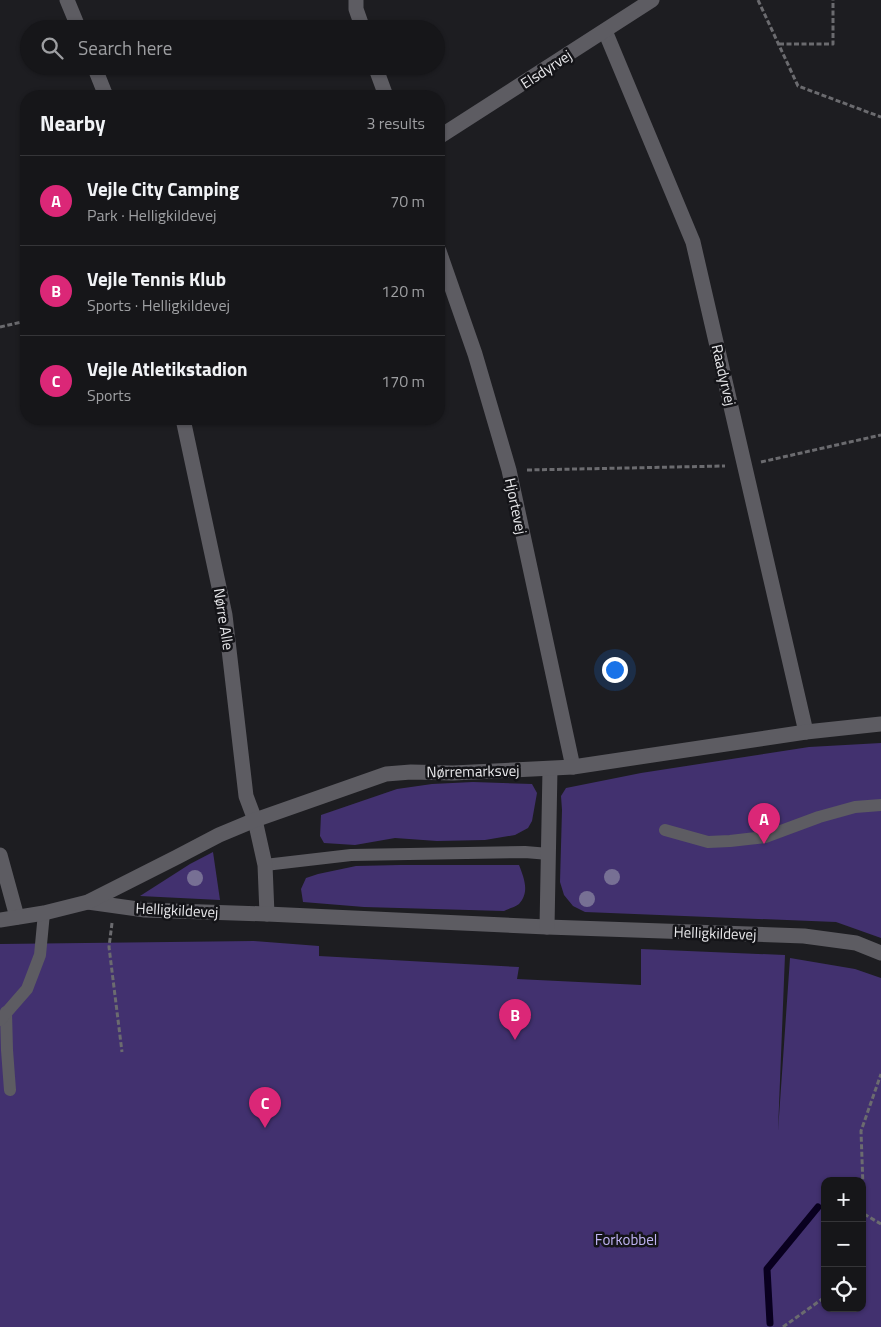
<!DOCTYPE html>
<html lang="en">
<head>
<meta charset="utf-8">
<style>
	body { margin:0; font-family:"Titillium Web",sans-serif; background:#232326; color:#f1f3f6 }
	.controls { position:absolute; right:15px; bottom:15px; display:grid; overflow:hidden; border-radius:10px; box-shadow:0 1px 4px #0004 }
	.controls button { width:45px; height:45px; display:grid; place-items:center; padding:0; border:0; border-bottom:1px solid #353538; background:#161619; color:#f1f3f6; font:25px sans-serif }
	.you { position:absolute; left:614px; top:669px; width:18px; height:18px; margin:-12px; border:4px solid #fff; border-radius:50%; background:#1a73e8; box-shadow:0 0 0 8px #1a73e833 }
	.badge { display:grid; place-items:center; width:32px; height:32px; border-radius:50%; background:#db2777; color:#fff; font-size:16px; font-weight:700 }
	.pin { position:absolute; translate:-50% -41px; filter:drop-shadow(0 1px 2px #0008) }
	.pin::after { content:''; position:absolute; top:26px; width:18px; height:15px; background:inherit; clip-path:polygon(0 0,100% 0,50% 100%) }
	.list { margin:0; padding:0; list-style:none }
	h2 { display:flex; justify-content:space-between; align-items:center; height:65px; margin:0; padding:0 20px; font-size:21px }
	h2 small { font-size:16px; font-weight:400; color:#9e9fa2 }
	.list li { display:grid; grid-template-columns:32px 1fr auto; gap:15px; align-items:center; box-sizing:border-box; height:90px; padding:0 20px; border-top:1px solid #353538 }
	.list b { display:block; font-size:19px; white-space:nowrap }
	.list p { margin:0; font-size:16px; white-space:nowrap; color:#9e9fa2 }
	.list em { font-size:16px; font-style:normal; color:#9e9fa2 }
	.icon { flex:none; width:28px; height:28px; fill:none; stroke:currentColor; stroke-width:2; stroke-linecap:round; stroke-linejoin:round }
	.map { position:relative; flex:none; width:881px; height:1327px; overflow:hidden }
	.search { position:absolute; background:#161619; box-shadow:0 1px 4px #0004; left:20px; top:20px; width:425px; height:55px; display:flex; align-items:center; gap:12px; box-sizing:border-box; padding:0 18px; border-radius:28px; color:#9e9fa2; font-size:19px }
	.panel { position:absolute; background:#161619; box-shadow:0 1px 4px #0004; left:20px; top:90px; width:425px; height:335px; border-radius:20px }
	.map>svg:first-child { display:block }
</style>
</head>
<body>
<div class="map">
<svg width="881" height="1327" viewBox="0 0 881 1327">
	<rect width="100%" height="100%" fill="#1d1d21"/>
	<g fill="#42316f" fill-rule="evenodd">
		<polygon points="881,743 881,938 836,922 585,912 573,906 564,895 560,882 562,810 561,796 566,788 641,773 809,747"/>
		<polygon points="473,782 532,784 537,793 532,821 528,828 515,835 485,840 437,841 395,838 355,845 324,843 320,836 321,815 397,789 432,784"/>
		<polygon points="213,852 220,900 140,896 190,864"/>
		<path d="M400,865H519C524,878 530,892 519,904C515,907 508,909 504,911L364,907L303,902L301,889L306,878L318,874L356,866Z"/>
		<path d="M254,941L319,946V956L519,967L517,979L641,985V949L785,955L778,1131L790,958L855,969L881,978V1327H0V944ZM825,1181H862V1308H825Z"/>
	</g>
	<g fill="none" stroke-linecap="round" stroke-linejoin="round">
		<polyline stroke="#09001f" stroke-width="7" points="770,1323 767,1269 818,1207"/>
		<g stroke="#6b6b6f" stroke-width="3" stroke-dasharray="5 2.5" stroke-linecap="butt">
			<polyline points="758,0 798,86 881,117"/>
			<polyline points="779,44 833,44 833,0"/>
			<polyline points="0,327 26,321"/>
			<polyline points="761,462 881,435"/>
			<polyline points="527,470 725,466"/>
			<polyline points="112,923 109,947 122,1052"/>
			<polyline points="864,1214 881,1224"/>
			<polyline points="862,1224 864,1214 861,1131 881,1074"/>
			<polyline points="783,1327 825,1297"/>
		</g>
		<g stroke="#5d5c62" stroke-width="12">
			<polyline points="665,830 708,842 730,841 765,837 819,817 855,807 881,805"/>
			<polyline points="265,865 351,855 525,852 549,854"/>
			<polyline points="6,1012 7,1050 10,1090"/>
			<polyline points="0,1020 27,989 40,955 44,913"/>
		</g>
		<g stroke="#5d5c62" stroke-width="15">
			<polyline points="67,0 79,29"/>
			<polyline points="356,0 356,9 363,29"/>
			<polyline points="605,31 693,242 806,732"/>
			<polyline points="94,66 106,96"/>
			<polyline points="375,66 386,96"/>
			<polyline points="439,137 652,0"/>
			<polyline points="439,251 475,354 509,470 573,767"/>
			<polyline points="183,419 225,615 246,796 255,820 265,865 267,914"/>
			<polyline points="0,855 17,917"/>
			<polyline points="88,902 145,910 267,914 547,927 804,936 856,943 881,953"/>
			<polyline points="547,927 550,769"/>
		</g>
		<polyline stroke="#5d5c62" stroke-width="15" points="0,920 44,913 88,902 177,857 219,835 255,820 386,774 411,772 453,773 573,767 806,732 881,724"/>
	</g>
	<g fill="#777094">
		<circle cx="612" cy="877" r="8"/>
		<circle cx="195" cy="878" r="8"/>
		<circle cx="587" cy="899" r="8"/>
	</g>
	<g text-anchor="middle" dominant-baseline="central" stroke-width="5" stroke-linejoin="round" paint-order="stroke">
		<g font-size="15" fill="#e8e8eb" stroke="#141418">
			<text transform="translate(546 69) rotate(-33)">Elsdyrvej</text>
			<text transform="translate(724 375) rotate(77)">Raadyrvej</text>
			<text transform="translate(516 506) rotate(78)">Hjortevej</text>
			<text transform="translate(224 619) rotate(81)">Nørre Alle</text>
			<text transform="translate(473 771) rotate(-1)">Nørremarksvej</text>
			<text transform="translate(177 910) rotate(3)">Helligkildevej</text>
			<text transform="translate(715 933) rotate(2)">Helligkildevej</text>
		</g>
		<g font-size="15" fill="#c0b4f3" stroke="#141418">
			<text x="626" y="1239">Forkobbel</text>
		</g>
	</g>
</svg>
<div class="controls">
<button>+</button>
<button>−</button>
<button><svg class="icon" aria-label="locate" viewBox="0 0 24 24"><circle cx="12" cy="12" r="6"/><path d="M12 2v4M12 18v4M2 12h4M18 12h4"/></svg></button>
</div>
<div class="you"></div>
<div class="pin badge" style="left:764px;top:844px">A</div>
<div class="pin badge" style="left:515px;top:1040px">B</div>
<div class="pin badge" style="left:265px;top:1128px">C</div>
<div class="search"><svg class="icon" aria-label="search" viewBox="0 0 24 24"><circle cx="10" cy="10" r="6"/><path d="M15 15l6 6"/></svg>Search here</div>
<section class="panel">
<h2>Nearby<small>3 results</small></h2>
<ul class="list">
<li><span class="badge">A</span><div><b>Vejle City Camping</b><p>Park · Helligkildevej</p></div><em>70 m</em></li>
<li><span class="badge">B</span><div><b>Vejle Tennis Klub</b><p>Sports · Helligkildevej</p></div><em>120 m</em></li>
<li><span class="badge">C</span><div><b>Vejle Atletikstadion</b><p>Sports</p></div><em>170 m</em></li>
</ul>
</section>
</div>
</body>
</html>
